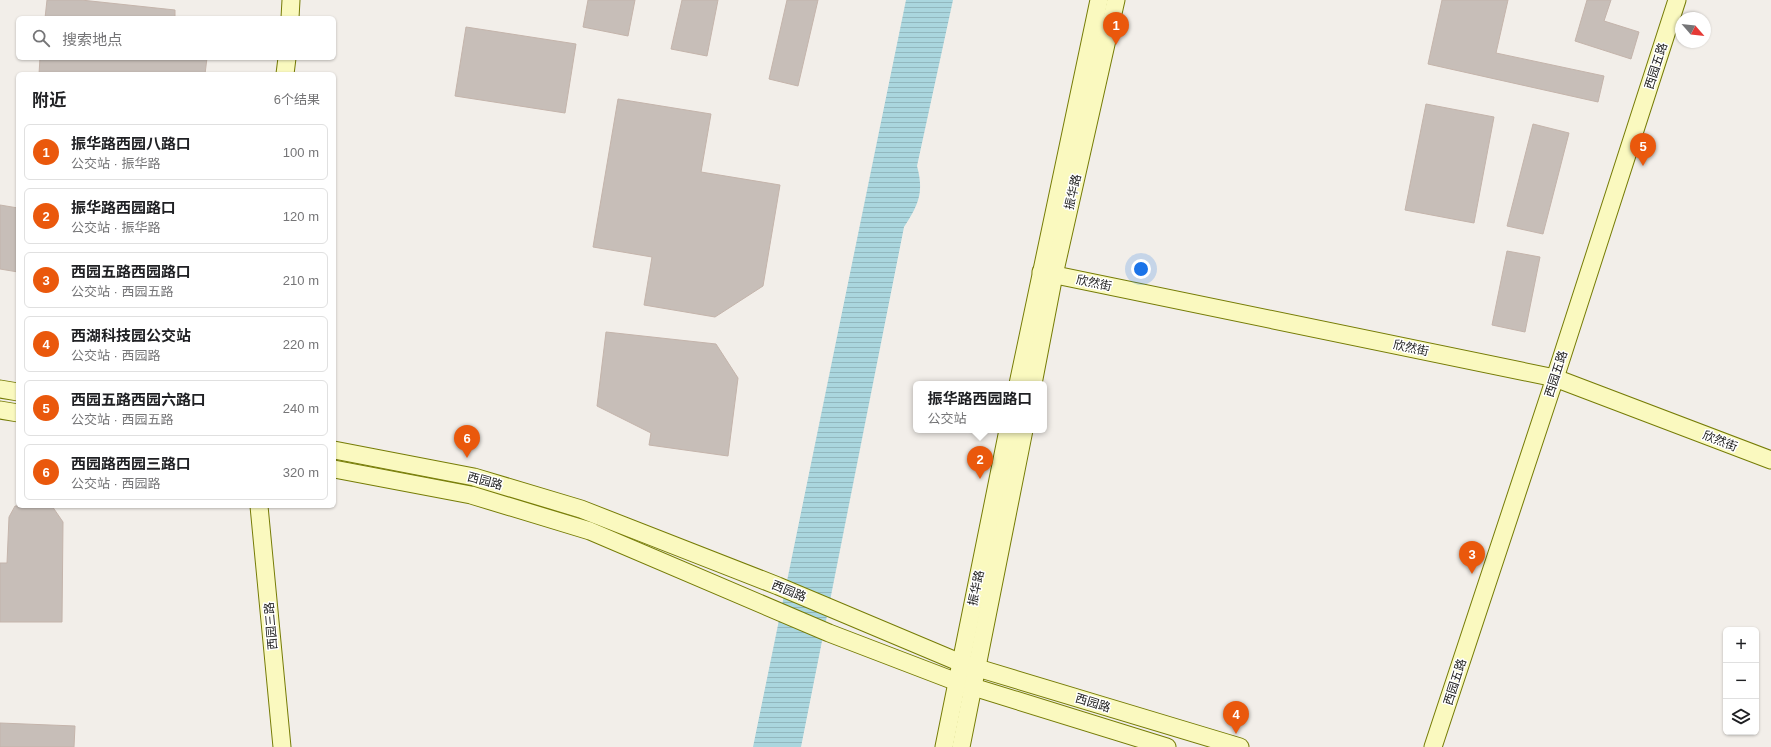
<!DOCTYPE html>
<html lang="zh">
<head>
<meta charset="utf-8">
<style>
	body { margin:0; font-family:Helvetica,"Noto Sans SC",sans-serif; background:#f2f2f2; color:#202124 }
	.controls { position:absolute; right:12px; bottom:12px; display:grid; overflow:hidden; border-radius:6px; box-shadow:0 1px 3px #0004 }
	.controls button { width:36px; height:36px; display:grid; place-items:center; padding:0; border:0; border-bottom:1px solid #e0e0e0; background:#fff; color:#202124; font:20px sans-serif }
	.compass { position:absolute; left:1675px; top:12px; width:36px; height:36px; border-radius:50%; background:#fff; box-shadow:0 1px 3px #0004; rotate:118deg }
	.you { position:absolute; left:1141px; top:269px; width:14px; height:14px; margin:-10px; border:3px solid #fff; border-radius:50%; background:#1a73e8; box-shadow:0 0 0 6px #1a73e833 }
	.badge { display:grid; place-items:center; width:26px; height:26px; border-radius:50%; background:#ea580c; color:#fff; font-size:13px; font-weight:700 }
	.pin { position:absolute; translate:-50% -33px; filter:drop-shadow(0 1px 2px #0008) }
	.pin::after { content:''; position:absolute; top:21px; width:14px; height:12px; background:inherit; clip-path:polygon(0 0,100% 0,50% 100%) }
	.popup { position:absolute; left:913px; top:381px; width:134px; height:52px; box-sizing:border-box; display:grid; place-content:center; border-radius:6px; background:#fff; filter:drop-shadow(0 1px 3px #0005); font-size:13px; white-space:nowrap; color:#757577 }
	.popup b { font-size:15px; color:#202124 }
	.popup::after { content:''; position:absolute; left:50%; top:100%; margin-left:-8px; border:8px solid transparent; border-top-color:#fff }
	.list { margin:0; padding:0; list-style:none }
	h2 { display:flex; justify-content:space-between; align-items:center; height:52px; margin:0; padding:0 16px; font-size:17px }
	h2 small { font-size:13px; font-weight:400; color:#757577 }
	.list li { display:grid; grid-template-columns:26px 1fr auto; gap:12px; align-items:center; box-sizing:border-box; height:56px; margin:0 8px 8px; padding:0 8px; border:1px solid #e0e0e0; border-radius:6px }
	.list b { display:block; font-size:15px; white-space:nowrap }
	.list p { margin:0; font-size:13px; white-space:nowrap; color:#757577 }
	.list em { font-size:13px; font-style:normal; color:#757577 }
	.icon { flex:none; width:22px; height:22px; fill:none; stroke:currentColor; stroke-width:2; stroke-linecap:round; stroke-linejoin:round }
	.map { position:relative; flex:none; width:1771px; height:747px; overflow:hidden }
	.search { position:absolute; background:#fff; box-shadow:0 1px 3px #0004; left:16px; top:16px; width:320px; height:44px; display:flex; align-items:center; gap:10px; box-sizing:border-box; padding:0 14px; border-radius:6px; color:#757577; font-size:15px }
	.panel { position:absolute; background:#fff; box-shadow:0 1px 3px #0004; left:16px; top:72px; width:320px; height:436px; border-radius:6px }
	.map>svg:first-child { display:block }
</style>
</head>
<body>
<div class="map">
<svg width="1771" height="747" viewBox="0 0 1771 747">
	<defs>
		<pattern id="water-rules" width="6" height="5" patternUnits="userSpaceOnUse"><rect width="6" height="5" fill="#aad6de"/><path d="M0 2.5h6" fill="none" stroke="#92b7be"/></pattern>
	</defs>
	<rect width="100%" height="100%" fill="#f2eee9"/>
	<path fill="url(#water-rules)" d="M906,0H953L917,166C924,192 919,204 904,227L801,747H753Z"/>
	<g fill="#c7beb8" stroke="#c4b4ab">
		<polygon points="47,0 81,0 175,10 175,18 45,18"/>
		<polygon points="588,0 635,0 628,36 583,27"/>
		<polygon points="682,0 718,0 707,56 671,49"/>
		<polygon points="787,0 818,0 798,86 769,79"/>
		<polygon points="1442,0 1508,0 1496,53 1604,76 1598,102 1428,64"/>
		<polygon points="1587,0 1611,0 1604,21 1639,32 1631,59 1575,41"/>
		<polygon points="466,27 576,44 565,113 455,96"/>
		<polygon points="40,58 207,58 205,74 39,74"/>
		<polygon points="618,99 711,114 701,172 780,185 763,286 715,317 644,305 652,257 593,247"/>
		<polygon points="1426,104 1494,117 1474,223 1405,210"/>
		<polygon points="1533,124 1569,133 1543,234 1507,226"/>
		<polygon points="0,205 18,208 18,272 0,269"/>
		<polygon points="1507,251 1540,257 1525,332 1492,325"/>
		<polygon points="606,332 716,344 738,378 728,456 649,445 651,433 597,406"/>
		<polygon points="15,506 52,506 63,522 62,622 0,622 0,563 7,563 9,517"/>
		<polygon points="0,723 75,726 74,747 0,747"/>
	</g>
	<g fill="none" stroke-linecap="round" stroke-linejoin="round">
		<g stroke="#767c06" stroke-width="19">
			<g id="secondary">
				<polyline points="290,18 291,0"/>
				<polyline points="285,74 287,58"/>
				<polyline points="1041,272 1555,378 1771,460"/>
				<polyline points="1018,384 1099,0"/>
				<polyline points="1033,384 1054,275 1116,0"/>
				<polyline points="0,389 18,392"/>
				<polyline points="0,410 18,413"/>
				<polyline points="334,450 474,477 581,509 778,586 961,663 1240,747"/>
				<polyline points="334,469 471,495 590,531 829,633 957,682 1167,747"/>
				<polyline points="259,506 282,747"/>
				<polyline points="944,747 1008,430"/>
				<polyline points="961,747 1024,430"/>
				<polyline points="1433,747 1555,378 1677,0"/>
			</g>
		</g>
		<use href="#secondary" stroke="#faf9bf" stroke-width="17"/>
	</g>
	<g text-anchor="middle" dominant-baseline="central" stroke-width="3" stroke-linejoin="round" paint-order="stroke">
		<g font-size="12" fill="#222" stroke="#fff">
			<text transform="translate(1656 66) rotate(-72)">西园五路</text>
			<text transform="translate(1073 192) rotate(-77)">振华路</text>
			<text transform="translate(1094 283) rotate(12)">欣然街</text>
			<text transform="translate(1411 348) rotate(12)">欣然街</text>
			<text transform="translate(1556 374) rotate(-72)">西园五路</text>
			<text transform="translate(1720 441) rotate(21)">欣然街</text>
			<text transform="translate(485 481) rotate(15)">西园路</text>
			<text transform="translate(976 588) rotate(-78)">振华路</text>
			<text transform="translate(789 591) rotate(22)">西园路</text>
			<text transform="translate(271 626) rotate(-95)">西园三路</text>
			<text transform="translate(1455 682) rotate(-72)">西园五路</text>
			<text transform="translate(1093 703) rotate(17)">西园路</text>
		</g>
	</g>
</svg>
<div class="controls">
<button>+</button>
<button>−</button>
<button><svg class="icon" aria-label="layers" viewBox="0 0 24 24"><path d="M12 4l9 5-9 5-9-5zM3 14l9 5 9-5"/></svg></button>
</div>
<svg class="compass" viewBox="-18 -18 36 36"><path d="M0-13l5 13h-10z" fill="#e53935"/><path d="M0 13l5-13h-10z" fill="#757577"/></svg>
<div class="you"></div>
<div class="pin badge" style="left:1116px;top:45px">1</div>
<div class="pin badge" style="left:980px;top:479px">2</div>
<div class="popup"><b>振华路西园路口</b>公交站</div>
<div class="pin badge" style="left:1472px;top:574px">3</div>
<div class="pin badge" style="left:1236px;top:734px">4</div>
<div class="pin badge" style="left:1643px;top:166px">5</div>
<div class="pin badge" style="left:467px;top:458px">6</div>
<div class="search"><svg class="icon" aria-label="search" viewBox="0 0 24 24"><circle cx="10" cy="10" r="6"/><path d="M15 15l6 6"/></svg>搜索地点</div>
<section class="panel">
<h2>附近<small>6个结果</small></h2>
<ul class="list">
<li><span class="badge">1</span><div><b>振华路西园八路口</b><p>公交站 · 振华路</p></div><em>100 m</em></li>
<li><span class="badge">2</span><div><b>振华路西园路口</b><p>公交站 · 振华路</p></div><em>120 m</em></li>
<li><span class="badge">3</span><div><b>西园五路西园路口</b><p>公交站 · 西园五路</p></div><em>210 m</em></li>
<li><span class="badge">4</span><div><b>西湖科技园公交站</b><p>公交站 · 西园路</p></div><em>220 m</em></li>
<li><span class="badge">5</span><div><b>西园五路西园六路口</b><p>公交站 · 西园五路</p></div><em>240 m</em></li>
<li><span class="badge">6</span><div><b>西园路西园三路口</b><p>公交站 · 西园路</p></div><em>320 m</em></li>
</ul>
</section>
</div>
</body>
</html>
